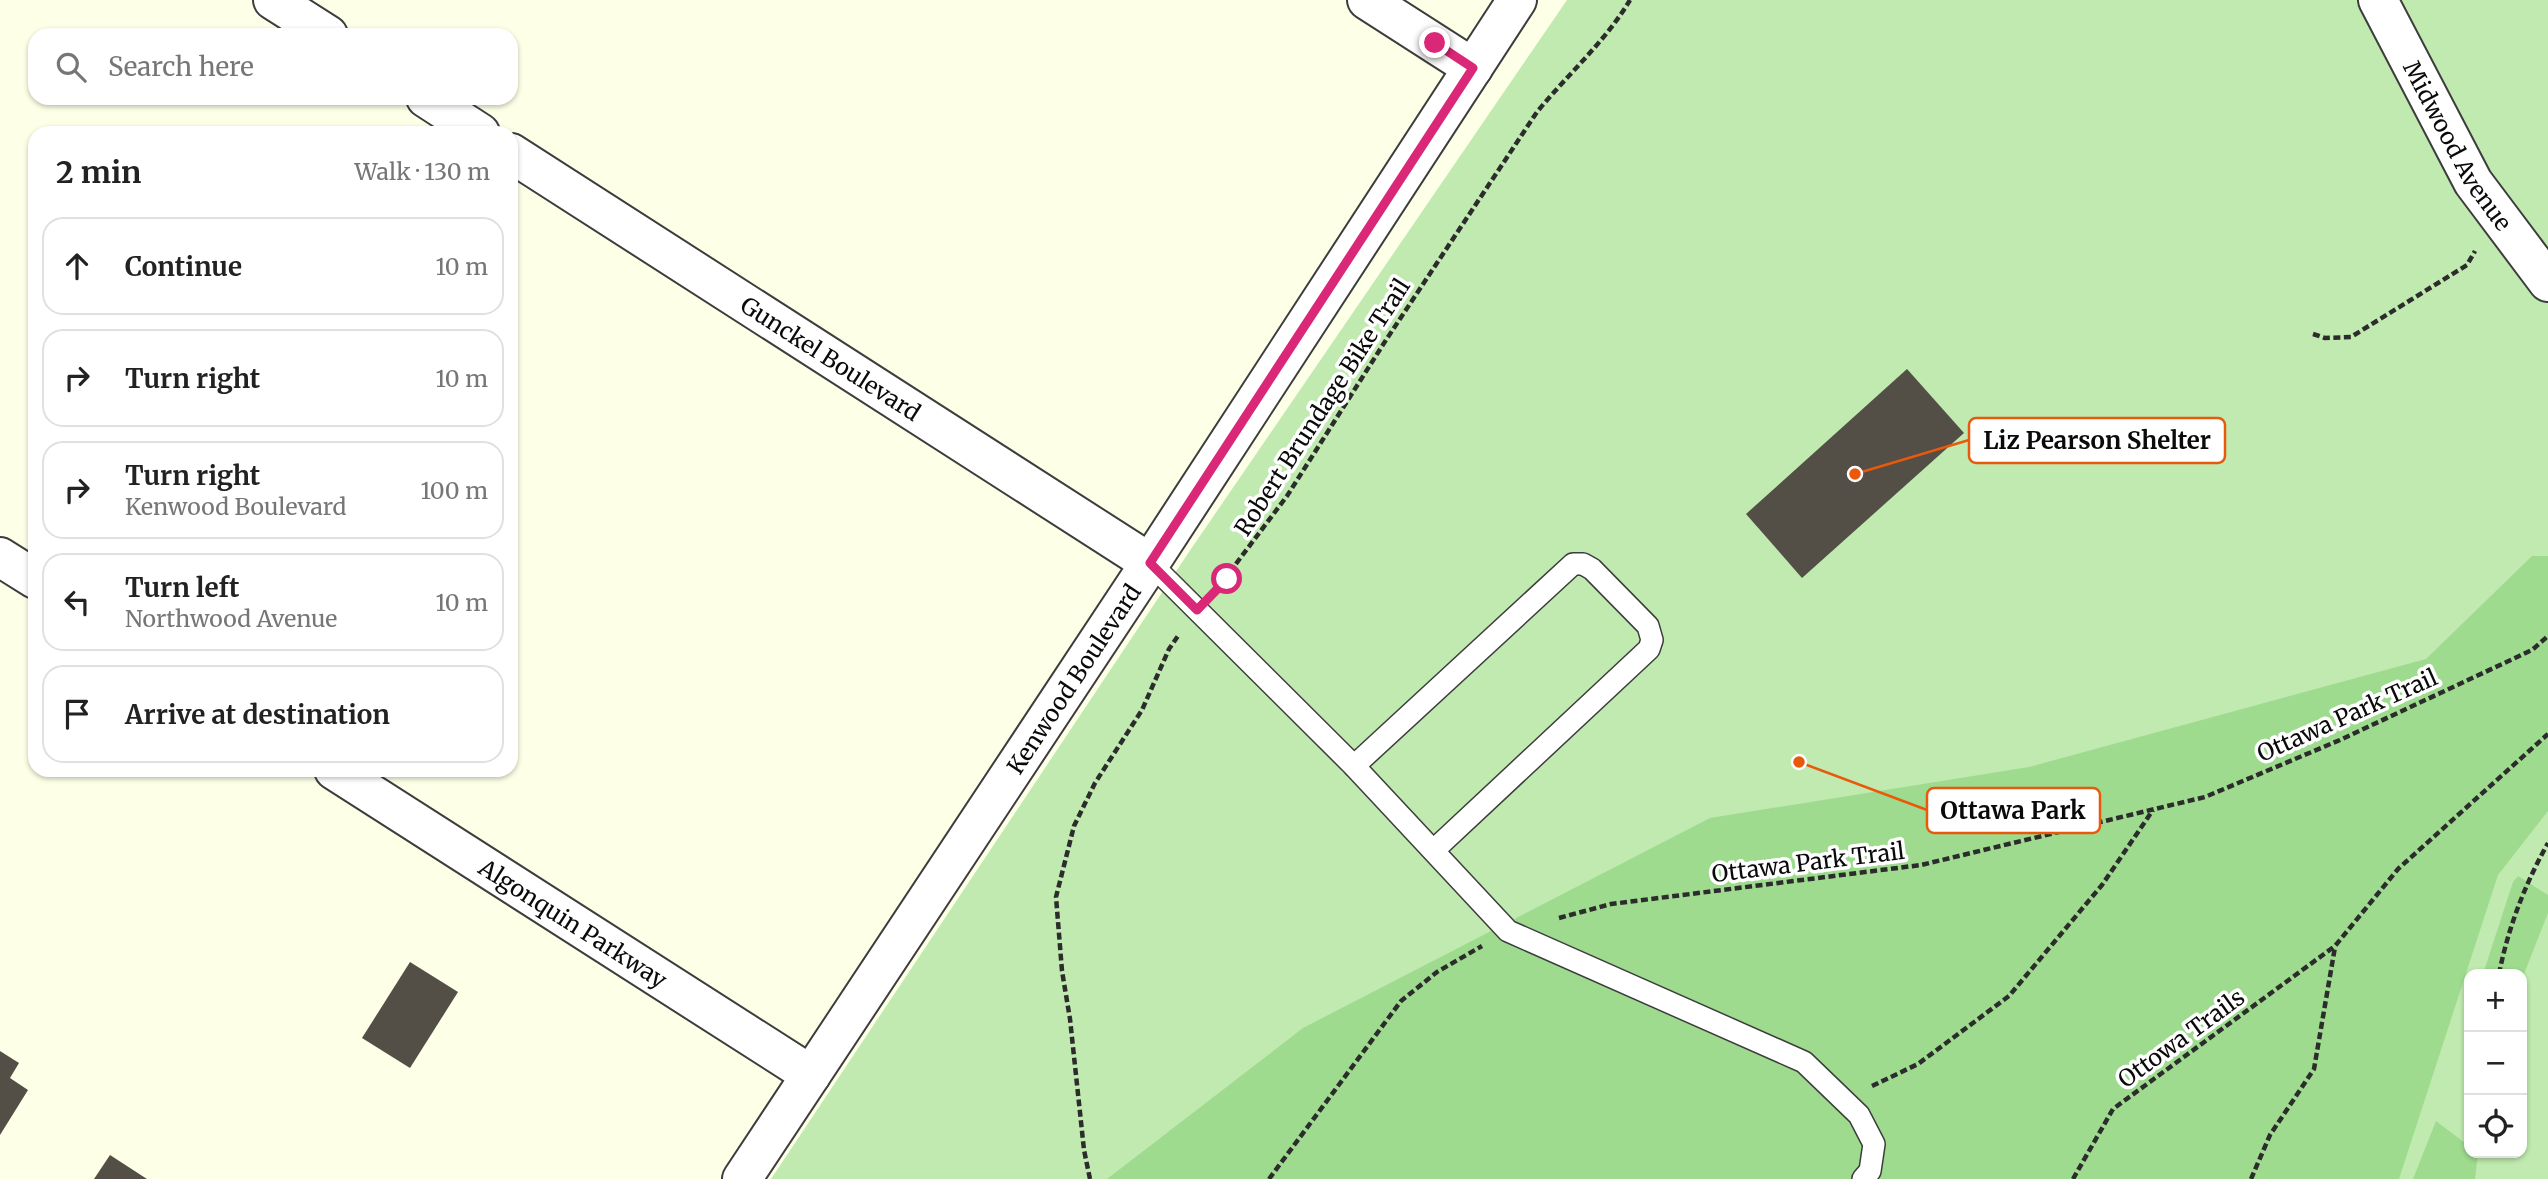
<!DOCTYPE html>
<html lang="en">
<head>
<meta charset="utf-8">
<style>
	body { margin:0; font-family:Merriweather,serif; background:#f6f6f6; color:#222 }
	.controls { position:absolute; right:21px; bottom:21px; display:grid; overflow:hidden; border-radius:14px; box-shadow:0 2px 5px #0004 }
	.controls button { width:63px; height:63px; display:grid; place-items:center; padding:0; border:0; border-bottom:2px solid #e0e0e0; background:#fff; color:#222; font:35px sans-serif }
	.stop { position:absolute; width:21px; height:21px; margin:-16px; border:5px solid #db2777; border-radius:50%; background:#fff }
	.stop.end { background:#db2777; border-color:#fff; box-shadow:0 2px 7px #0008 }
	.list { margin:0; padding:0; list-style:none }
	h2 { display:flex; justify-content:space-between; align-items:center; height:91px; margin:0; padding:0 28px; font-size:30px }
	h2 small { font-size:23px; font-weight:400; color:#767676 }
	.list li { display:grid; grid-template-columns:46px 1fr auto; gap:21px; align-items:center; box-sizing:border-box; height:98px; margin:0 14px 14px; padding:0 14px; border:2px solid #e0e0e0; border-radius:21px }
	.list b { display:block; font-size:26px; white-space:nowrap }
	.list p { margin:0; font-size:23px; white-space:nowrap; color:#767676 }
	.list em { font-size:23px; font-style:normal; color:#767676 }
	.icon { flex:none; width:38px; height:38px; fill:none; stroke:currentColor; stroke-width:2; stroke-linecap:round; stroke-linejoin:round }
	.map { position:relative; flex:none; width:2548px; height:1179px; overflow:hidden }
	.search { position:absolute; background:#fff; box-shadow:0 2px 5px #0004; left:28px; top:28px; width:490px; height:77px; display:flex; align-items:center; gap:18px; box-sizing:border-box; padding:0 24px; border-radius:21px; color:#767676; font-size:26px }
	.panel { position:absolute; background:#fff; box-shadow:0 2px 5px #0004; left:28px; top:126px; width:490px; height:651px; border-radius:21px }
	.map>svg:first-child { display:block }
</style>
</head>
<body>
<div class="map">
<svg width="2548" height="1179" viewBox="0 0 2548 1179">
	<rect width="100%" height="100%" fill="#feffe7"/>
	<path fill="#c0eab0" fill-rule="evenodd" d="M1567,0H2548V1179H771L1191,549ZM2469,974H2522V1153H2469Z"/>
	<g fill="#9edb8e">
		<polygon points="2532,556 2548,556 2548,811 2498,875 2399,1179 1107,1179 1303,1028 1710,818 2029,767 2426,659"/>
		<polygon points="2518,876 2548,895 2548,913 2522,979 2522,974 2483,974 2513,882"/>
		<polygon points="2436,1121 2469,1146 2469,1153 2478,1153 2475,1179 2413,1179"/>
	</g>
	<g fill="#534e46">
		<polygon points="1907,369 1964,433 1802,578 1746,514"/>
		<polygon points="410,962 458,992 410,1068 362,1038"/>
		<polygon points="0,1051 19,1063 10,1078 28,1090 0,1135"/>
		<polygon points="110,1155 147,1179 94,1179"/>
	</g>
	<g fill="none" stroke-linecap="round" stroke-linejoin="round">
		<g stroke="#3d3d3d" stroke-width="24">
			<g id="service">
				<polyline points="1150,563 1354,766 1508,931 1804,1062 1859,1115 1874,1144 1870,1171 1863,1179"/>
				<polyline points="1354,766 1573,564 1583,564 1592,569 1648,626 1652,640 1649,649 1434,850"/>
			</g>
		</g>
		<g stroke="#3d3d3d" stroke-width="42">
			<g id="minor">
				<polyline points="273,0 328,35"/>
				<polyline points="1367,0 1473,68"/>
				<path id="s1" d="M2378,0L2473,182L2548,282"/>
				<polyline points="426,98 480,133"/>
				<path id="s2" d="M511,153L1150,563"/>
				<polyline points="0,557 35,579"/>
				<path id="s3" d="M334,770L811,1075"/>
			</g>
		</g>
		<g stroke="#3d3d3d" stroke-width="42">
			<g id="tertiary">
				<path id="s4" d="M742,1179L1150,563L1517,0"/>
			</g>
		</g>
		<g stroke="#2c2c2c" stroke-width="4.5" stroke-dasharray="7 3.5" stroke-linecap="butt">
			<polyline points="2313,334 2325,338 2351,337 2467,265 2475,251"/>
			<path d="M1217,589L1287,496L1386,340L1537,112C1568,74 1605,42 1630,0"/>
			<polyline points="1559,918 1611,904 1921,865 2205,797 2340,740 2532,650 2548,636"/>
			<path d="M2499,974C2508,928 2525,884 2548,843"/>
			<polyline points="1872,1086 1918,1064 2009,996 2102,885 2153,810"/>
			<polyline points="1090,1179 1084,1150 1070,1019 1062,971 1056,897 1074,826 1095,783 1142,710 1169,649 1178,636"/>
			<polyline points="1269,1179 1401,1001 1437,972 1482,946"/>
			<polyline points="2073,1179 2113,1109 2335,946 2398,869 2548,734"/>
			<polyline points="2251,1179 2270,1135 2314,1069 2335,947"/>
		</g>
		<use href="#service" stroke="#fff" stroke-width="21"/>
		<use href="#minor" stroke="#fff" stroke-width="38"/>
		<use href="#tertiary" stroke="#fff" stroke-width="38"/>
	</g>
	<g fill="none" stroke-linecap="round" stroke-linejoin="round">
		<polyline stroke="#db2777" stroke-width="9" points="1227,579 1197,610 1150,563 1473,68 1435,43"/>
	</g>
	<g text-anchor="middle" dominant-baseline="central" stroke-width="7" stroke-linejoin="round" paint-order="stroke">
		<g font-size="23" fill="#0a0a0a" stroke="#fff">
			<text stroke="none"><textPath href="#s1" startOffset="166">Midwood Avenue</textPath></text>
			<text stroke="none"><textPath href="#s2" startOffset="380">Gunckel Boulevard</textPath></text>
			<text transform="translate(1322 407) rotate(-57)">Robert Brundage Bike Trail</text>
			<text stroke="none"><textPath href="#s4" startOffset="600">Kenwood Boulevard</textPath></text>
			<text transform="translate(2347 715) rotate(-24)">Ottawa Park Trail</text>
			<text transform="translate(1808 862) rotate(-7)">Ottawa Park Trail</text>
			<text stroke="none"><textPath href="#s3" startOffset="284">Algonquin Parkway</textPath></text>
			<text transform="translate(2181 1038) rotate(-36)">Ottowa Trails</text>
		</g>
	</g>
	<path fill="none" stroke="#e8590c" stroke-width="2.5" d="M1855 474L1969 440M1799 762L1927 810"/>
	<g fill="#e8590c" stroke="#fff" stroke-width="2.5">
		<circle cx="1855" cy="474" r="7"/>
		<circle cx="1799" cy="762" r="7"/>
	</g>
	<g fill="#fff" stroke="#e8590c" stroke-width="2.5">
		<rect x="1969" y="418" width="256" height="45" rx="7"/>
		<rect x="1927" y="788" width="173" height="45" rx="7"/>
	</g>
	<g font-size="24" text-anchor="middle" font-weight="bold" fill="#0a0a0a">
		<text x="2097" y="449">Liz Pearson Shelter</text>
		<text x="2013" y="819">Ottawa Park</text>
	</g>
</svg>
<div class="controls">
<button>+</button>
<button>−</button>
<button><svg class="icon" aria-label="locate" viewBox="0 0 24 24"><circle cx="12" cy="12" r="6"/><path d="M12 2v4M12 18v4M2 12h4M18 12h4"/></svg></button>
</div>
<div class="stop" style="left:1227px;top:579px"></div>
<div class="stop end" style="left:1435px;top:43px"></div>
<div class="search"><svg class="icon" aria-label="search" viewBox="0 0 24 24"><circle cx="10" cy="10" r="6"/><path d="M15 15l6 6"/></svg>Search here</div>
<section class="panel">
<h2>2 min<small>Walk · 130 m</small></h2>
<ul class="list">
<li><svg class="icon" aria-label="ahead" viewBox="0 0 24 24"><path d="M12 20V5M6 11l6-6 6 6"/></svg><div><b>Continue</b></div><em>10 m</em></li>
<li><svg class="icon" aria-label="right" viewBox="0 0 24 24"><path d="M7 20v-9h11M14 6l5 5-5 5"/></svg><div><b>Turn right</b></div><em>10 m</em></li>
<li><svg class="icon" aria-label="right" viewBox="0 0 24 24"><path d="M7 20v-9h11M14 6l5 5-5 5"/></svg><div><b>Turn right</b><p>Kenwood Boulevard</p></div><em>100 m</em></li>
<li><svg class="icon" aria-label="left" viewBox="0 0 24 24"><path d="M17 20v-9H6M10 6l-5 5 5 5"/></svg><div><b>Turn left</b><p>Northwood Avenue</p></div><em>10 m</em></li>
<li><svg class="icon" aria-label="arrive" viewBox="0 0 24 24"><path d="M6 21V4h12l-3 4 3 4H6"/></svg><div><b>Arrive at destination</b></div></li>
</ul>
</section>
</div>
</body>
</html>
